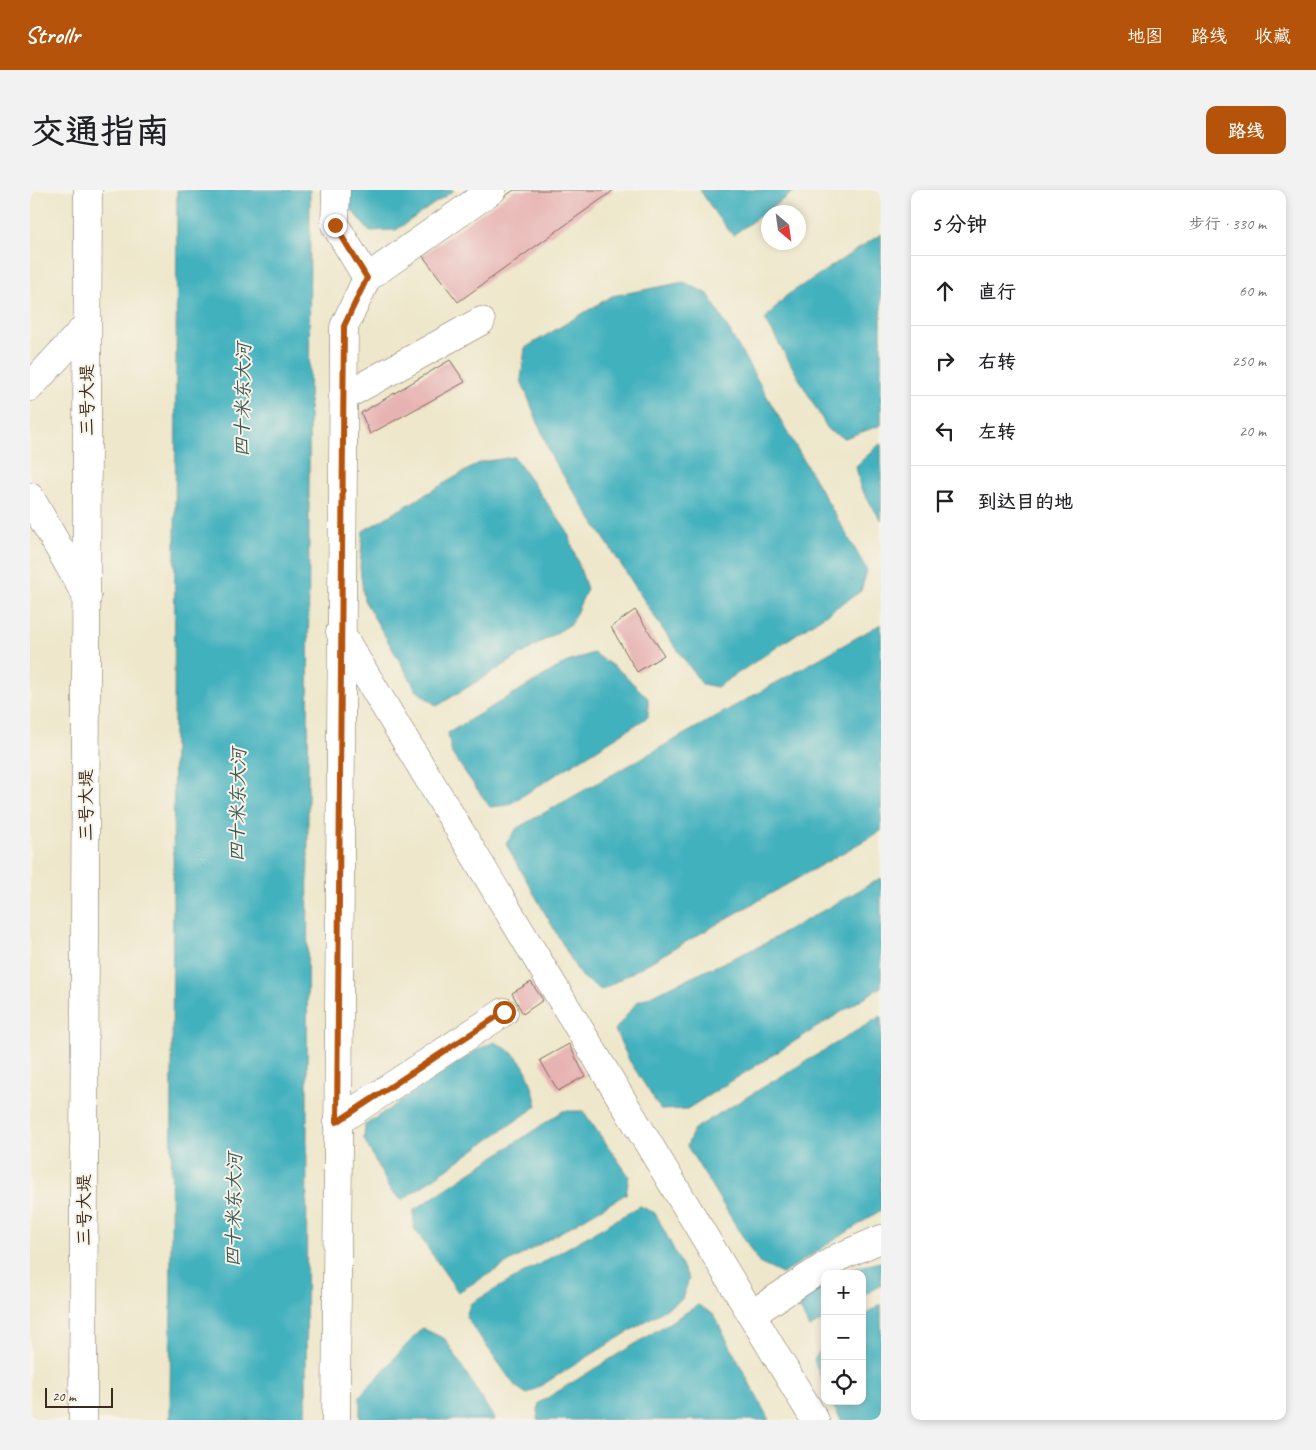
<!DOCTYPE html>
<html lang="zh">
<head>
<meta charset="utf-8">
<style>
	body { margin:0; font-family:Caveat,"LXGW WenKai TC",sans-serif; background:#f2f2f2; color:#202124 }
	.controls { position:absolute; right:15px; bottom:15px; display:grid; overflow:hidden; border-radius:10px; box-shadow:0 2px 8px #0003 }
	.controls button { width:45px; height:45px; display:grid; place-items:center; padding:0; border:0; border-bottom:1px solid #e0e0e0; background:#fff; color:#202124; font:25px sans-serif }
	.compass { position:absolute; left:731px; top:15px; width:45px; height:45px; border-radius:50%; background:#fff; box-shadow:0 2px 8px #0003; rotate:151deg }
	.scale { position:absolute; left:15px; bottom:12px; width:68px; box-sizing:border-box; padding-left:5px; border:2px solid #3b2a1e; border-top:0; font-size:14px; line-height:18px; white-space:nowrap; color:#3b2a1e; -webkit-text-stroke:4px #f7f3e8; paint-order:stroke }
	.stop { position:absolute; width:15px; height:15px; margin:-11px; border:4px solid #b45309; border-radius:50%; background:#fff }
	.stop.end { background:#b45309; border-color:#fff; box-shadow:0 1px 5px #0008 }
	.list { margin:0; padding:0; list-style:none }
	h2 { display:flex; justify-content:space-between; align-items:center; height:65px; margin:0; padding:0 20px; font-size:21px }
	h2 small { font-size:16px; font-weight:400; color:#757577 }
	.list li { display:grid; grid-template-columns:32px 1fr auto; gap:15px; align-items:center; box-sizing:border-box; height:70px; padding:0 20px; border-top:1px solid #e0e0e0 }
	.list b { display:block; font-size:19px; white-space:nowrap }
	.list em { font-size:16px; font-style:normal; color:#757577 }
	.icon { flex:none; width:28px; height:28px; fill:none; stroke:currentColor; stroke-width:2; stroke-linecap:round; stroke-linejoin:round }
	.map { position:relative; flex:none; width:851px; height:1230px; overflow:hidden; border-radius:10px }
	header { display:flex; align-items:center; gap:30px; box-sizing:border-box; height:70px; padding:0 25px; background:#b45309; color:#fff }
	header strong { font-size:24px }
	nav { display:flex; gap:28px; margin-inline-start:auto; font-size:18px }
	.intro { display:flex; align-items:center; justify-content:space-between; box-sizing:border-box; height:120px; padding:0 30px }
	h1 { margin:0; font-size:35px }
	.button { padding:12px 22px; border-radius:10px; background:#b45309; color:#fff; font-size:18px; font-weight:700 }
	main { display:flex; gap:30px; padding:0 30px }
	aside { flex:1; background:#fff; border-radius:10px; box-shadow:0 2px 8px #0003 }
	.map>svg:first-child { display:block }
</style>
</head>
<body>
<header>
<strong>Strollr</strong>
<nav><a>地图</a><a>路线</a><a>收藏</a></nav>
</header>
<div class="intro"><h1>交通指南</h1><a class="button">路线</a></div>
<main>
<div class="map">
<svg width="851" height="1230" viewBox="0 0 851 1230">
	<rect width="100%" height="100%" fill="#f7f3e8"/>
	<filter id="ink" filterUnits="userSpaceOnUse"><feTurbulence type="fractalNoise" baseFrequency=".02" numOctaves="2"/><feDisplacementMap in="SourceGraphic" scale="10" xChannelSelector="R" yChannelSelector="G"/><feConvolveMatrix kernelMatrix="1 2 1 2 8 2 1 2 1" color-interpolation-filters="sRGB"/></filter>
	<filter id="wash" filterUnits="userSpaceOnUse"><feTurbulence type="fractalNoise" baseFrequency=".0096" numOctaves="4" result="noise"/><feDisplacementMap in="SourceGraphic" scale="20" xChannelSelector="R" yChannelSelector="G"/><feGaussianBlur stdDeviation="1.12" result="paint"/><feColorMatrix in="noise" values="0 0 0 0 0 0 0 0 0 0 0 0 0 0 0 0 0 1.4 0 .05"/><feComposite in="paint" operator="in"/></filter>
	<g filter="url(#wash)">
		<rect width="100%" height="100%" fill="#eee7cb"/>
		<g fill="#42b1be" stroke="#3e6e6e">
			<polygon points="147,0 280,0 276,1230 140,1230"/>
			<polygon points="314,0 424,0 366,40 339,41 314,11"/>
			<polygon points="670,0 766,0 703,45 687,26"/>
			<polygon points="851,44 851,235 815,248 799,241 735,129 756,106"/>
			<polygon points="654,92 678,104 837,380 831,401 687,497 672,494 634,441 522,268 491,190 495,158 582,106"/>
			<polygon points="851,253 851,330 830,297 826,276"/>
			<polygon points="484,267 537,341 557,399 541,434 407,516 387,501 334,410 330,377 333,341 451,272"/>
			<polygon points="851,434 851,641 571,800 550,785 476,654 487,638"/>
			<polygon points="563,463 589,480 618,508 618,527 478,615 460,617 422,564 418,543 535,473"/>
			<polygon points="851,688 851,797 657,919 631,920 599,870 585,840 607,812 732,755"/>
			<polygon points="851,826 851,1020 752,1084 729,1073 657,956 664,939"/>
			<path d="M464,852C496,867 499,884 507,916L372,1010L361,1001L334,949L335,935L447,860Z"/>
			<polygon points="533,921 553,921 599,986 596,1004 428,1102 384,1038 384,1020"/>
			<polygon points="610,1016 625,1023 659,1089 652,1109 497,1204 485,1196 436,1127 440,1114"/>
			<polygon points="851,1072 851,1095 832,1106 832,1084 816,1084 828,1077"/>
			<polygon points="795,1096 795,1129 779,1138 767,1112"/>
			<polygon points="851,1114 851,1230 811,1230 800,1211 832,1211 832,1127"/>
			<polygon points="668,1115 683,1124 739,1230 507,1230 509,1213"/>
			<polygon points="392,1138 415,1149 465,1230 330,1230 330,1206"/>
			<polygon points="795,1151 795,1197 784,1170"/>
		</g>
		<g id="blocks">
			<g fill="#e7b3b2">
				<polygon points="484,0 584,0 428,112 392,65"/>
				<polygon points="420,170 435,192 340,244 331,223"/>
				<polygon points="605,420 634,465 607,482 581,437"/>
				<polygon points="501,792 513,810 493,824 482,803"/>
				<polygon points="539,854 555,886 528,901 510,870"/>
			</g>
		</g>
	</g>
	<g filter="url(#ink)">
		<use href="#blocks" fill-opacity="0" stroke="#7a6c5b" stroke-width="1"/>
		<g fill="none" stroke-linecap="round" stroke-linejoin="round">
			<g stroke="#7a6c5b" stroke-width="29">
				<g id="minor">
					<polyline points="306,0 305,35 337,88"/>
					<polyline points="0,197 56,136"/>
					<polyline points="313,207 451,131"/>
					<polyline points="0,307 57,407"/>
					<polyline points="310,442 785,1230"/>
					<polyline points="307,932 474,822"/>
					<polyline points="722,1124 809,1067 851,1049"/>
					<polyline points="53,1230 58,0"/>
					<polyline points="306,1230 314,137 337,88 462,0"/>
				</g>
			</g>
			<use href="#minor" stroke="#fff" stroke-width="28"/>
		</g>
	</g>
	<g fill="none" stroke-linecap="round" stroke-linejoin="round" filter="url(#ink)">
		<polyline stroke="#b45309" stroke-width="6" points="305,35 337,88 314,136 307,932 474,822"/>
	</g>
	<g text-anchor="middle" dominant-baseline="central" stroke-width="4" stroke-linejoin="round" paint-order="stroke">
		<g font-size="18" fill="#3b2a1e" stroke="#f7f3e8">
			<text transform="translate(57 210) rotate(-90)">三号大堤</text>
			<text transform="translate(56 615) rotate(-90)">三号大堤</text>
			<text transform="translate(54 1020) rotate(-90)">三号大堤</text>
		</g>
		<g font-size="19" font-style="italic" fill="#3d5956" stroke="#f7f3e8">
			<text transform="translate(213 210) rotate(-89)">四十米东大河</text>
			<text transform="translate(208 615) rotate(-89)">四十米东大河</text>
			<text transform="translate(204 1020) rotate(-89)">四十米东大河</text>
		</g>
	</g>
</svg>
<div class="controls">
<button>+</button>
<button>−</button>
<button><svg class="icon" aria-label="locate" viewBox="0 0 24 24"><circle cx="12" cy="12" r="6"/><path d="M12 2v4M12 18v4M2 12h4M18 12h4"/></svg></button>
</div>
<svg class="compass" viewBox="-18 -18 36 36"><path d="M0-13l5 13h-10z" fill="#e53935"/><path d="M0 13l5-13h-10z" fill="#757577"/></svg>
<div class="scale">20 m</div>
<div class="stop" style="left:474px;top:822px"></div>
<div class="stop end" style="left:305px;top:35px"></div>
</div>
<aside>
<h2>5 分钟<small>步行 · 330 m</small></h2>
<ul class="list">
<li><svg class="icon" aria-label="ahead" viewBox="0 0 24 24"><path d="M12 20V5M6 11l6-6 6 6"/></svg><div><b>直行</b></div><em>60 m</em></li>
<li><svg class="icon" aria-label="right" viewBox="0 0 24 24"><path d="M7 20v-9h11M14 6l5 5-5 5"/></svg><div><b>右转</b></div><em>250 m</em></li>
<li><svg class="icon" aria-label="left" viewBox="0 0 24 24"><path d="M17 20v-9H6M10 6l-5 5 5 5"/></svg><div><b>左转</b></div><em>20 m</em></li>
<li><svg class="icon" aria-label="arrive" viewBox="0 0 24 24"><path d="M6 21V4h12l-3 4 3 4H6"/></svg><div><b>到达目的地</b></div></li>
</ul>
</aside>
</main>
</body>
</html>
